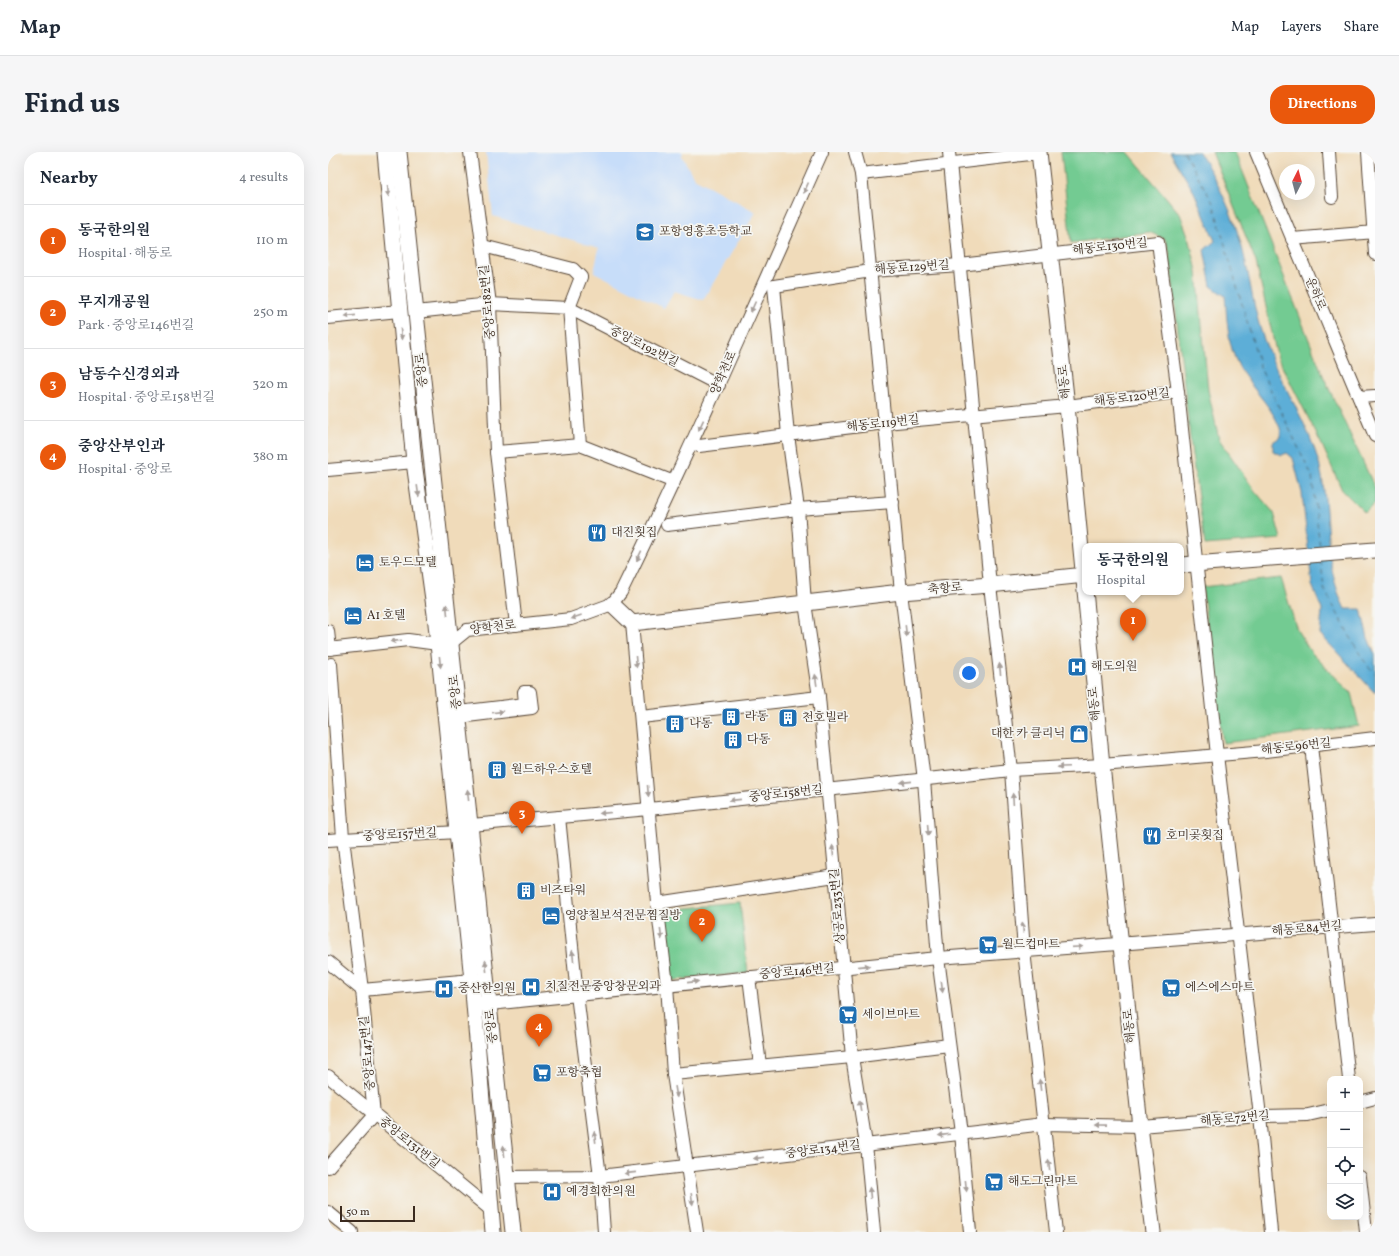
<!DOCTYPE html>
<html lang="en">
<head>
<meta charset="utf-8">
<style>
	body { margin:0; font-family:Vollkorn,"Noto Serif KR",serif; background:#f6f6f7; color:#1f2937 }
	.controls { position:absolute; right:12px; bottom:12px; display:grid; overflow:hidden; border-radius:8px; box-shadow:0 4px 16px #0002 }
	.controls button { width:36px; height:36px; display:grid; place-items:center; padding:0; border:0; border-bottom:1px solid #e0e1e3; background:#fff; color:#1f2937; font:20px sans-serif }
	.compass { position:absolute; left:951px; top:12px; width:36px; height:36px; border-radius:50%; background:#fff; box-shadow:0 4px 16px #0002; rotate:6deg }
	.scale { position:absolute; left:12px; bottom:10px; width:75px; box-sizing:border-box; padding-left:4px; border:2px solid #3b2a1e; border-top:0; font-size:11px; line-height:14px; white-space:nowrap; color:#3b2a1e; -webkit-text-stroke:3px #f6f6f2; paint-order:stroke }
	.you { position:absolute; left:641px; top:521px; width:14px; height:14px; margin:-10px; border:3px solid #fff; border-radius:50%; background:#1a73e8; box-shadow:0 0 0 6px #1a73e833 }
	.badge { display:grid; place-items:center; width:26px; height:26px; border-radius:50%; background:#ea580c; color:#fff; font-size:13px; font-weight:700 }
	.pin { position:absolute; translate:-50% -33px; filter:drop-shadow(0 1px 2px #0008) }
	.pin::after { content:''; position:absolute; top:21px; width:14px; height:12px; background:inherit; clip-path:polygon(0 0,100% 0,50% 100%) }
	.popup { position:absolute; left:754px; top:391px; width:102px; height:52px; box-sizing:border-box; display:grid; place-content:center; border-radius:8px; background:#fff; filter:drop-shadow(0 1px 3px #0005); font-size:13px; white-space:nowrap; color:#747a83 }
	.popup b { font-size:15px; color:#1f2937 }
	.popup::after { content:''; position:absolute; left:50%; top:100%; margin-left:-8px; border:8px solid transparent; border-top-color:#fff }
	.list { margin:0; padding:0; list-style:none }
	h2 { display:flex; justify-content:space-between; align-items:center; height:52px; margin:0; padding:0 16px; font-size:17px }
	h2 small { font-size:13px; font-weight:400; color:#747a83 }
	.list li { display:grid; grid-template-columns:26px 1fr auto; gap:12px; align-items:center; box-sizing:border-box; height:72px; padding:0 16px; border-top:1px solid #e0e1e3 }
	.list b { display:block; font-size:15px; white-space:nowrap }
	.list p { margin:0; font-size:13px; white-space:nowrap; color:#747a83 }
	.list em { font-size:13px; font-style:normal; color:#747a83 }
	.icon { flex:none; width:22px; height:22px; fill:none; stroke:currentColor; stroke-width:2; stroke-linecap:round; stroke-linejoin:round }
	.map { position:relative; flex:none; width:1047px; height:1080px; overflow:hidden; border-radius:16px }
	header { display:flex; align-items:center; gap:24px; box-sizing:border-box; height:56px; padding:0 20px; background:#fff; border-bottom:1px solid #e0e1e3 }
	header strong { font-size:19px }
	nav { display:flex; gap:22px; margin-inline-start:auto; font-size:14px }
	.intro { display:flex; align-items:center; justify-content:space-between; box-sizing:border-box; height:96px; padding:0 24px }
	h1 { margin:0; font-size:28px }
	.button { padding:10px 18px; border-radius:16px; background:#ea580c; color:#fff; font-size:14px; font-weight:700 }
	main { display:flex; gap:24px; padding:0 24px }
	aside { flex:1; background:#fff; border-radius:16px; box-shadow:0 4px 16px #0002 }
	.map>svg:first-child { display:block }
</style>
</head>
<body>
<header>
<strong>Map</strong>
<nav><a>Map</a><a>Layers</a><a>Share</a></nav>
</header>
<div class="intro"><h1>Find us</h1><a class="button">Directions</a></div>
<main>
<aside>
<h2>Nearby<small>4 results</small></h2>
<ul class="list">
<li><span class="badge">1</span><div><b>동국한의원</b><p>Hospital · 해동로</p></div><em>110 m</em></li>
<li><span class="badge">2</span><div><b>무지개공원</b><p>Park · 중앙로146번길</p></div><em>250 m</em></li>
<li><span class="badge">3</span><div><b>남동수신경외과</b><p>Hospital · 중앙로158번길</p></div><em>320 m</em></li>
<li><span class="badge">4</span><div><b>중앙산부인과</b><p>Hospital · 중앙로</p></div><em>380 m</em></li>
</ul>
</aside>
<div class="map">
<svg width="1047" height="1080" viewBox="0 0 1047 1080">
	<rect width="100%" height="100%" fill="#f6f6f2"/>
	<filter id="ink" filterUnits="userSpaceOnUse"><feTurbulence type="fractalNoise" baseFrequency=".025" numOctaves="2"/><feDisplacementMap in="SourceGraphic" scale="8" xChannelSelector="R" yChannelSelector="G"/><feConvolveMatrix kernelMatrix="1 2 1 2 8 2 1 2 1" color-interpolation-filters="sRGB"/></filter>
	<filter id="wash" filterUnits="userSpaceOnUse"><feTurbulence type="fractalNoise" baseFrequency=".012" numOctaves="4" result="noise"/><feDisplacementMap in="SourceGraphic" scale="16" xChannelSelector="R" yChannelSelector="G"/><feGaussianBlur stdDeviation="0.9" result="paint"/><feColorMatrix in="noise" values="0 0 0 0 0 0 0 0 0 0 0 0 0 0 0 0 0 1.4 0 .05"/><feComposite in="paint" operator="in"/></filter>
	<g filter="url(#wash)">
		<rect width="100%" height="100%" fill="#f0dbba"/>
		<polygon fill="#c7ddf9" points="158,0 355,0 354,4 366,26 428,60 375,148 346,139 336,156 266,120 271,96 165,64"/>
		<g fill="#73cb92" stroke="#577a58">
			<polygon points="733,0 800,0 852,62 862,89 869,119 880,238 891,287 927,339 946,361 953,387 877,393 864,303 841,98 837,87 821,80 743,91"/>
			<polygon points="884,0 907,0 996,226 1047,336 1047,351 1037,361 1014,338 994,293 949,204 928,110"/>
			<polygon points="953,426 969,478 982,499 1023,541 1031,574 895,591 874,435"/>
			<polygon points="412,751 420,821 337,829 327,759"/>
		</g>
		<path fill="#5daed7" stroke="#4c6c7a" d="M842,0H871C891,31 906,64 915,99C923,131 926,163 938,193C954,235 981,271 992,315C1003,363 994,410 1017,457H1033L1040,486L1047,503V541L992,482L994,458L984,433L974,341L965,306L959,301L954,303L945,299V290L952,285C952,282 953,279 952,276C942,250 917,232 907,206C899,186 899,165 897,144L883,134L876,98L887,89L866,40Z"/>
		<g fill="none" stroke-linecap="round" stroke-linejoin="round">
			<g stroke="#47585f" stroke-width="1" stroke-dasharray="5 4" stroke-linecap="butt">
				<polyline points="856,0 885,51 933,218 984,324 992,396"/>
				<polyline points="993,409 996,437 1034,506 1047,522"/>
			</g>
		</g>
	</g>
	<g filter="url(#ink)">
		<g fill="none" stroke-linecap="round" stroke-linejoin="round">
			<g stroke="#564535" stroke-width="14">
				<g id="minor">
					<polyline points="142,0 162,152 168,300 188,473"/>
					<polyline points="527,0 533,22 573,440 596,628 610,806 633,981 642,1080"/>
					<polyline points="621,0 662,433 683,618 696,799 728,1080"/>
					<polyline points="928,0 1047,284"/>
					<polyline points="1001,0 1004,45"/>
					<polyline points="1040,0 1047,102"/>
					<polyline points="533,22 711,1"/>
					<polyline points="964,87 1047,80"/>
					<polyline points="155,94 245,117 253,125 241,156 252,293"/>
					<polyline points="88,160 162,152 241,156 391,233"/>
					<polyline points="0,166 71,159"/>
					<polyline points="1031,245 1047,244"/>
					<polyline points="371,294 557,271 739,254 850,240"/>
					<polyline points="168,300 252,293 346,330"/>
					<polyline points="0,318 86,310"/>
					<polyline points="339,373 470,357 565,350"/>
					<polyline points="304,471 329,751 339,833 345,922 369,1080"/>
					<polyline points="0,479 2,497"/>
					<path d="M0,497L80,488L110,492L123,491L139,478L243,467L284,452L293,440C364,295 428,148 494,0"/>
					<polyline points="122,561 197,552 196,540 202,540 204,556 131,565"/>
					<polyline points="313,565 491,545"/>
					<polyline points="983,594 1021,927"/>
					<polyline points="231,665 249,843 272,1024 276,1080"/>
					<polyline points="143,673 321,657 683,618 774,613 938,599 1047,586"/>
					<polyline points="0,688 129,680"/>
					<polyline points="329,751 507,724"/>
					<polyline points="0,810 34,838 144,828"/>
					<polyline points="421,825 432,913"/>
					<polyline points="152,853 610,806 1047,772"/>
					<polyline points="345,922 524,905 621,893"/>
					<polyline points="0,924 163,1058"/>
					<polyline points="1032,950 1047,946"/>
					<polyline points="0,1015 46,963 34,838 15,686 3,512"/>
					<polyline points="178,1025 272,1024 716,972 812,974 932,964 980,963 1002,958"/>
					<polyline points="1032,1025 1038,1080"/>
					<polyline points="0,1060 24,1080"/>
					<polyline points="546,1080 538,992 524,905 491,545 477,451 470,357 460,283 446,134 543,119 632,113 830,90 850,240 889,603 932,964 943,1080"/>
				</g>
			</g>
			<g stroke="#564535" stroke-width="17">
				<g id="major">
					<polyline points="57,0 86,310 107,462 144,828 165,1080"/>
					<polyline points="71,0 185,1080"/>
					<polyline points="711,0 739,254 774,613 812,974 825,1080"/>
					<polyline points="853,413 1047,398"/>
					<polyline points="284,452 304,471 573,440 662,433 757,423"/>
				</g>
			</g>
			<use href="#minor" stroke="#fff" stroke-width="12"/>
			<use href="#major" stroke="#fff" stroke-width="15"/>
		</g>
		<defs><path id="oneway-solid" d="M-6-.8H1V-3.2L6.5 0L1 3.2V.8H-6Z"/></defs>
		<g fill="#a79f9a">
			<use href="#oneway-solid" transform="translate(478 36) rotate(114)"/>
			<use href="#oneway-solid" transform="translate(60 39) rotate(85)"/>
			<use href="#oneway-solid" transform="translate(425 155) rotate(114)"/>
			<use href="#oneway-solid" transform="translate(22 164) rotate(174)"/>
			<use href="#oneway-solid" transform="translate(73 182) rotate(84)"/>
			<use href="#oneway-solid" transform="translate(373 273) rotate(115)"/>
			<use href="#oneway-solid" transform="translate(90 339) rotate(82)"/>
			<use href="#oneway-solid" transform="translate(311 404) rotate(116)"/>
			<use href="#oneway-solid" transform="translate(119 458) rotate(-96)"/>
			<use href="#oneway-solid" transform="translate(248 465) rotate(161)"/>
			<use href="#oneway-solid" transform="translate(578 479) rotate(83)"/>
			<use href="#oneway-solid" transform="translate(68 489) rotate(173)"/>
			<use href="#oneway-solid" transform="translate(112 510) rotate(84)"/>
			<use href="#oneway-solid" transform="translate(308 510) rotate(85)"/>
			<use href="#oneway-solid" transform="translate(672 517) rotate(-96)"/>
			<use href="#oneway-solid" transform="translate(488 528) rotate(-98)"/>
			<use href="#oneway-solid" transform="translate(170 560) rotate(-7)"/>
			<use href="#oneway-solid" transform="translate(735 615) rotate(177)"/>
			<use href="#oneway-solid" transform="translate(578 630) rotate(174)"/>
			<use href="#oneway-solid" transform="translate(320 639) rotate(85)"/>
			<use href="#oneway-solid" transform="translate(140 643) rotate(-96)"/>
			<use href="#oneway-solid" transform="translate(685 647) rotate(-94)"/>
			<use href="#oneway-solid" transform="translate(407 648) rotate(174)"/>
			<use href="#oneway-solid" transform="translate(277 661) rotate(175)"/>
			<use href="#oneway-solid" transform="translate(600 678) rotate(86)"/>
			<use href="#oneway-solid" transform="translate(505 699) rotate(-95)"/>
			<use href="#oneway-solid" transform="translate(695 776) rotate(-94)"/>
			<use href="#oneway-solid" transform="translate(333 782) rotate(83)"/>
			<use href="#oneway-solid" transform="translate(749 795) rotate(-4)"/>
			<use href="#oneway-solid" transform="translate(245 804) rotate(-96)"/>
			<use href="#oneway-solid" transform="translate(158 814) rotate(-96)"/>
			<use href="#oneway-solid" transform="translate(536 814) rotate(-6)"/>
			<use href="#oneway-solid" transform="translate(365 830) rotate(-6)"/>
			<use href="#oneway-solid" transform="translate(614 835) rotate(83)"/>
			<use href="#oneway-solid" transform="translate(712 933) rotate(-97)"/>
			<use href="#oneway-solid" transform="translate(348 940) rotate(81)"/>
			<use href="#oneway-solid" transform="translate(532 954) rotate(-99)"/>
			<use href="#oneway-solid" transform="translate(773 973) rotate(-179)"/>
			<use href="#oneway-solid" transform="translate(616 983) rotate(173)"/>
			<use href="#oneway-solid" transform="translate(267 985) rotate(-97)"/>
			<use href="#oneway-solid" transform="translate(176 999) rotate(-96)"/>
			<use href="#oneway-solid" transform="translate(431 1006) rotate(173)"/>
			<use href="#oneway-solid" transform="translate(721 1013) rotate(-96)"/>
			<use href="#oneway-solid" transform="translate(302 1021) rotate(174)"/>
			<use href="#oneway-solid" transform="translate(638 1034) rotate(84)"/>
			<use href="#oneway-solid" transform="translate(542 1041) rotate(-96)"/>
			<use href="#oneway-solid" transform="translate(364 1047) rotate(82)"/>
		</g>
	</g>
	<defs>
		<g id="school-square" transform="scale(1)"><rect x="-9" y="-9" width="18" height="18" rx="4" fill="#1f6fb2" stroke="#f6f6f2"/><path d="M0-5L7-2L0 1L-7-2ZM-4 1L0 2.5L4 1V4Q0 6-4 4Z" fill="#fff"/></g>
		<g id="restaurant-square" transform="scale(1)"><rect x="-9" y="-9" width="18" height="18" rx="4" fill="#1f6fb2" stroke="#f6f6f2"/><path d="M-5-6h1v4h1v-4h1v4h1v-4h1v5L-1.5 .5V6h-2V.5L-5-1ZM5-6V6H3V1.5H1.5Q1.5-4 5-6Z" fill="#fff"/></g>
		<g id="hotel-square" transform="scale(1)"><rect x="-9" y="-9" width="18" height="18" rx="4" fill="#1f6fb2" stroke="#f6f6f2"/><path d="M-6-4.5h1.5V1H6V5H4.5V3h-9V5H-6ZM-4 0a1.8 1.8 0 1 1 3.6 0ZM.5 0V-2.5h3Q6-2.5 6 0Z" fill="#fff"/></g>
		<g id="hospital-square" transform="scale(1)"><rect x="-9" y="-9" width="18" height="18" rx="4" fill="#1f6fb2" stroke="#f6f6f2"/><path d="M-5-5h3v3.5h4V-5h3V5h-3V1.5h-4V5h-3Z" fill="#fff"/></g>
		<g id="building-square" transform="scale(1)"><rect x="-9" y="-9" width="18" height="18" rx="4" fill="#1f6fb2" stroke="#f6f6f2"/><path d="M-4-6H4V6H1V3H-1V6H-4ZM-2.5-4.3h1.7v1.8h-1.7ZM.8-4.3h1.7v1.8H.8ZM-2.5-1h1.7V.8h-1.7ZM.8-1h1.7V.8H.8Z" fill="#fff"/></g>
		<g id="shop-square" transform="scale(1)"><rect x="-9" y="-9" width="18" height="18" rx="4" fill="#1f6fb2" stroke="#f6f6f2"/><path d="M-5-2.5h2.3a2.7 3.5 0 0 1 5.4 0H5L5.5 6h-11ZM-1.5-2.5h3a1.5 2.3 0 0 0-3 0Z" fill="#fff"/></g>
		<g id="supermarket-square" transform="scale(1)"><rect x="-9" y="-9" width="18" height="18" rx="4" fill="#1f6fb2" stroke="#f6f6f2"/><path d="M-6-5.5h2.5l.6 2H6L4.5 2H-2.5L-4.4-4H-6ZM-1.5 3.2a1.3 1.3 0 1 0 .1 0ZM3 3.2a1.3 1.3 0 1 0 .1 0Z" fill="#fff"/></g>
	</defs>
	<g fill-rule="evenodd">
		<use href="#school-square" x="317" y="80"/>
		<use href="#restaurant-square" x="269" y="381"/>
		<use href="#hotel-square" x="37" y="411"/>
		<use href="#hotel-square" x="25" y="464"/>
		<use href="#hospital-square" x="749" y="515"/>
		<use href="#building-square" x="403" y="565"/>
		<use href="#building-square" x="460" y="566"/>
		<use href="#building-square" x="347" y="572"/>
		<use href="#shop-square" x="751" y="582"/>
		<use href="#building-square" x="405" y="588"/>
		<use href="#building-square" x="169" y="618"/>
		<use href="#restaurant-square" x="824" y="684"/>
		<use href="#building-square" x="198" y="739"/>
		<use href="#hotel-square" x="223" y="764"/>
		<use href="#supermarket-square" x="660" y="793"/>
		<use href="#hospital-square" x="203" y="835"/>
		<use href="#supermarket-square" x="843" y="836"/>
		<use href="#hospital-square" x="116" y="837"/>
		<use href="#supermarket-square" x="520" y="863"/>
		<use href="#supermarket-square" x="214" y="921"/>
		<use href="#supermarket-square" x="666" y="1030"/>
		<use href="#hospital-square" x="224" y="1040"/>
	</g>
	<g text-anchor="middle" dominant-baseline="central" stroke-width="3.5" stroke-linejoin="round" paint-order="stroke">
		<g font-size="12" fill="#3b2a1e" stroke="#f6f6f2" text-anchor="start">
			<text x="331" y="80">포항영흥초등학교</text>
			<text x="283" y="381">대진횟집</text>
			<text x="51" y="411">토우드모텔</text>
			<text x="39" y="464">A1 호텔</text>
			<text x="763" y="515">해도의원</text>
			<text x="417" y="565">라동</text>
			<text x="474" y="566">천호빌라</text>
			<text x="361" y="572">나동</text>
			<text x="737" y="582" text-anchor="end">대한 카 클리닉</text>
			<text x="419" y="588">다동</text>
			<text x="183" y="618">월드하우스호텔</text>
			<text x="838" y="684">호미곶횟집</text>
			<text x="212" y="739">비즈타워</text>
			<text x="237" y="764">영양칠보석전문찜질방</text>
			<text x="674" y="793">월드컵마트</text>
			<text x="217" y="835">치질전문중앙창문외과</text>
			<text x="857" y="836">에스에스마트</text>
			<text x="130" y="837">중산한의원</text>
			<text x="534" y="863">세이브마트</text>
			<text x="228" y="921">포항축협</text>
			<text x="680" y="1030">해도그린마트</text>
			<text x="238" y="1040">예경희한의원</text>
		</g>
		<g font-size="12" fill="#3b2a1e" stroke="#f6f6f2">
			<text transform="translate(782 95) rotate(-6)">해동로130번길</text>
			<text transform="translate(584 116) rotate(-4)">해동로129번길</text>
			<text transform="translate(987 142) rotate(67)">운하로</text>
			<text transform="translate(160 150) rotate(-95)">중앙로182번길</text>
			<text transform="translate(316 195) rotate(27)">중앙로192번길</text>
			<text transform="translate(94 218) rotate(-96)">중앙로</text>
			<text transform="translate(396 221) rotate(-66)">양학천로</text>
			<text transform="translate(737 230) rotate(-96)">해동로</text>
			<text transform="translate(804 246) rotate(-7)">해동로120번길</text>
			<text transform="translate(555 272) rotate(-6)">해동로119번길</text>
			<text transform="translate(617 437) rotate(-5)">축항로</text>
			<text transform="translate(165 476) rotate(-7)">양학천로</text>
			<text transform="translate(128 540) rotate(-96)">중앙로</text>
			<text transform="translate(767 552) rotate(-96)">해동로</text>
			<text transform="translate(968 595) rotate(-6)">해동로96번길</text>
			<text transform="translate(458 642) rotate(-6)">중앙로158번길</text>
			<text transform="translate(72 683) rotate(-3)">중앙로157번길</text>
			<text transform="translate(510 754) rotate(-95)">상공로233번길</text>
			<text transform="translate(979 777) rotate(-5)">해동로84번길</text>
			<text transform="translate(469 820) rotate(-5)">중앙로146번길</text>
			<text transform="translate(164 874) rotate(-96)">중앙로</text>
			<text transform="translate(802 874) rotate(-96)">해동로</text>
			<text transform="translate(40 901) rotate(-95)">중앙로147번길</text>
			<text transform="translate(907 967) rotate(-5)">해동로72번길</text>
			<text transform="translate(81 991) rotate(39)">중앙로131번길</text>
			<text transform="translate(495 998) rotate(-7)">중앙로134번길</text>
		</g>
	</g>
</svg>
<div class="controls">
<button>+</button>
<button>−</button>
<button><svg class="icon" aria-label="locate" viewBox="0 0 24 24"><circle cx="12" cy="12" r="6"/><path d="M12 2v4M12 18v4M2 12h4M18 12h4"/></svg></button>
<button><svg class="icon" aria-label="layers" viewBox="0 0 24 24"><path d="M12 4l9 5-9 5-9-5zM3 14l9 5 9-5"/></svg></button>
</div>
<svg class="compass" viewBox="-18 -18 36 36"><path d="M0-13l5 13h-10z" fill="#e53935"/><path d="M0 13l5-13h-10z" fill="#747a83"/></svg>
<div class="scale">50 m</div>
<div class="you"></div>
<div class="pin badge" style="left:805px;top:489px">1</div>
<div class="popup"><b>동국한의원</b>Hospital</div>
<div class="pin badge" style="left:374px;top:790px">2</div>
<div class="pin badge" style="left:194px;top:682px">3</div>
<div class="pin badge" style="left:211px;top:895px">4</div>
</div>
</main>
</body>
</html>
